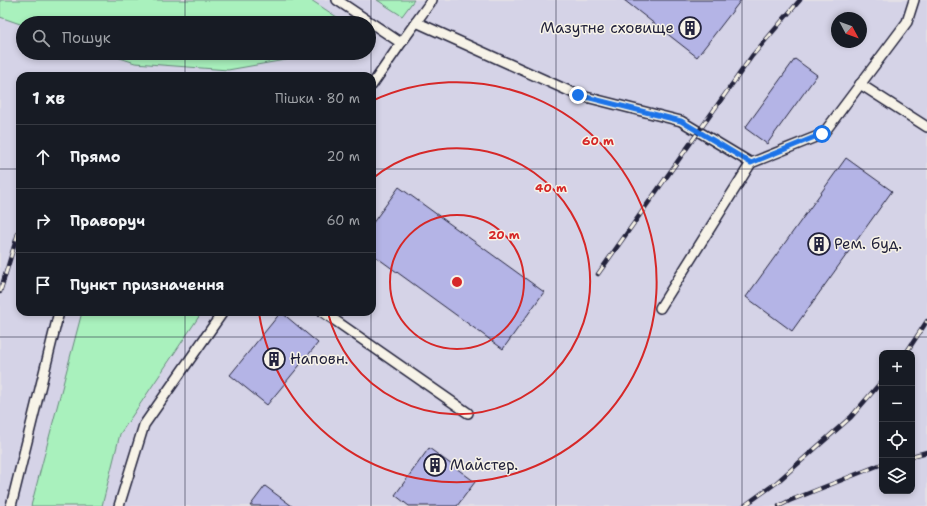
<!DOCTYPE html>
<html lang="uk">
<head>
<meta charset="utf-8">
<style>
	body { margin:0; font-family:"Shantell Sans",sans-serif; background:#20242c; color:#f1f3f6 }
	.controls { position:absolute; right:12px; bottom:12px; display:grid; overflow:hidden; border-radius:8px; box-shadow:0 2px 6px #0003 }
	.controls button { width:36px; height:36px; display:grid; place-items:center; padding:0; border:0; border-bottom:1px solid #363941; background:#171b24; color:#f1f3f6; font:20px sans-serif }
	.compass { position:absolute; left:831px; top:12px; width:36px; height:36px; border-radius:50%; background:#171b24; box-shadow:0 2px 6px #0003; rotate:131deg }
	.stop { position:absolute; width:12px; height:12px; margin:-9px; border:3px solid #1a73e8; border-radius:50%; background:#fff }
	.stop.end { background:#1a73e8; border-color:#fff; box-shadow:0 1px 4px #0008 }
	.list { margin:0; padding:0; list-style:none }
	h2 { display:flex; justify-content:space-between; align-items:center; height:52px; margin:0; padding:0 16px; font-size:17px }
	h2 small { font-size:13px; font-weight:400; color:#9ea1a6 }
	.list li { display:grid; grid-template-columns:26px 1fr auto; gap:12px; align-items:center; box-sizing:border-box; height:64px; padding:0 16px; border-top:1px solid #363941 }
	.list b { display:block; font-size:15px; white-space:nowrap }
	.list em { font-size:13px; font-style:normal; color:#9ea1a6 }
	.icon { flex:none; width:22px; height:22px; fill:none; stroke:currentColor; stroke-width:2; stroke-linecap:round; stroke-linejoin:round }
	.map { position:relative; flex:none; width:927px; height:506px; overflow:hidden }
	.search { position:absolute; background:#171b24; box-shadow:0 2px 6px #0003; left:16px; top:16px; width:360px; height:44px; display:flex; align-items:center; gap:10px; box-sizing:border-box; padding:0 14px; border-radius:22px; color:#9ea1a6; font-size:15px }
	.panel { position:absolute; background:#171b24; box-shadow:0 2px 6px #0003; left:16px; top:72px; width:360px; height:244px; border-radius:12px }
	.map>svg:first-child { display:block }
</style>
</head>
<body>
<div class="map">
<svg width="927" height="506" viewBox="0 0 927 506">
	<rect width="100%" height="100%" fill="#e3e0e7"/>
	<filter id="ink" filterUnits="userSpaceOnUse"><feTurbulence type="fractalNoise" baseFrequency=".025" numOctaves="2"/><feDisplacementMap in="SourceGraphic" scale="8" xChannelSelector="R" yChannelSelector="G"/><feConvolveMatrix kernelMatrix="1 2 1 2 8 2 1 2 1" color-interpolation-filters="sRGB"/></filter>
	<g filter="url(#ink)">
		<path fill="#d5d3e7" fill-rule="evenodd" d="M0,0H927V506H0ZM837,18H861V42H837ZM23,23H369V53H23ZM20,76H372V312H20ZM882,353H912V491H882Z"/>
		<g fill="#a9f1bd" stroke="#668a7c">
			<polygon points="0,0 311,0 346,23 23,23 23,25 0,17"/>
			<polygon points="377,0 414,0 402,16"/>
			<polygon points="105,53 309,53 302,57 228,70 135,63"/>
			<polygon points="82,312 202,312 120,434 102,506 31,506"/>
		</g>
		<g fill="#b4b4e6" stroke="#22223b">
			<polygon points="624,0 741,0 697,57"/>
			<polygon points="795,59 817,75 767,144 745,128"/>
			<polygon points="846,158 892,191 792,331 746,297"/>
			<polygon points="399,187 544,292 503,349 372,254 372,224"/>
			<polygon points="281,312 318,343 267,405 230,375"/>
			<polygon points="429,448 475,482 457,506 409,506 395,495"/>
			<polygon points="265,486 292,506 250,506"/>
		</g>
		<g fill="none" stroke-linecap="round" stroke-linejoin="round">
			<g stroke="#22223b" stroke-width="12">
				<g id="service">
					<polyline points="337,0 401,43"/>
					<polyline points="416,22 578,95 681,121 751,163"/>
					<polyline points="860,84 927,127"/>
					<polyline points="372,85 401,43 432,0"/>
					<polyline points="660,308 751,163 823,134 907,22 914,0"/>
					<polyline points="323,312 468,413"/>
					<polyline points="11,506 59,312"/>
					<polyline points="119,506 144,425 223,312"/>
				</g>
			</g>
			<use href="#service" stroke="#f7f3e8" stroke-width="9"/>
			<g stroke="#22223b" stroke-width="4.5">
				<g id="rail">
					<polyline points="598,274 752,56 800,0"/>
					<polyline points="0,292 20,227"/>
					<polyline points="906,353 927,321"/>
					<polyline points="912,456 927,452"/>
					<polyline points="744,506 776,483 851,417 882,381"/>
					<polyline points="779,506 789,501 882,464"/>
				</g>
			</g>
			<use href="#rail" stroke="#f7f3e8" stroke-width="3" stroke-dasharray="9" stroke-linecap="butt"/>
		</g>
	</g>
	<g fill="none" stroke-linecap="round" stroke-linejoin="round" filter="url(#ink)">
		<polyline stroke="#1a73e8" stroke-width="5" points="578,95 681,121 751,163 822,134"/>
	</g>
	<path fill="none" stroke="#22223b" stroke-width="1" stroke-opacity="0.55" d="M185,0V23M371,0V76M556,0V506M742,0V506M185,53V76M0,169H20M372,169H927M185,312V506M371,312V506M0,337H927"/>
	<g fill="none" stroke="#d62828" stroke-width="2">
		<circle cx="457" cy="282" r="67"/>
		<path d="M372 179A133 133 0 1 1 328 313"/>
		<path d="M372 101A200 200 0 1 1 259 313"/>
	</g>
	<defs>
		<g id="building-ring" transform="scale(1.15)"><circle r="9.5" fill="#f7f3e8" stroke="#22223b" stroke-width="1.5"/><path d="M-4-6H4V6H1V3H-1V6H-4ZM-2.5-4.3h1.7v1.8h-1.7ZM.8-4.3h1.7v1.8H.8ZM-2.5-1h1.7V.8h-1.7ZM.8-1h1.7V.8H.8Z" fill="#22223b"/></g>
	</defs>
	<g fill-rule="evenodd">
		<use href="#building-ring" x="690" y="28"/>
		<use href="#building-ring" x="819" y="244"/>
		<use href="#building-ring" x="274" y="359"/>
		<use href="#building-ring" x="435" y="465"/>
	</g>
	<g text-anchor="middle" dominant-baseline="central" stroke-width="3" stroke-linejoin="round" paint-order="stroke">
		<g font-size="15" fill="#22223b" stroke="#f7f3e8" text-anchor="start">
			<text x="674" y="28" text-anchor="end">Мазутне сховище</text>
			<text x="834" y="244">Рем. буд.</text>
			<text x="290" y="359">Наповн.</text>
			<text x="450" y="465">Майстер.</text>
		</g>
	</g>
	<circle cx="457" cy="282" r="6" fill="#d62828" stroke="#f7f3e8" stroke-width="2"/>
	<g font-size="12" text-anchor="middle" font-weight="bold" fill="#d62828" stroke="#f7f3e8" stroke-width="3" stroke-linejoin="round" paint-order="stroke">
		<text x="598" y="145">60 m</text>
		<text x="551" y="192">40 m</text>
		<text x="504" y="239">20 m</text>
	</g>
</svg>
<div class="controls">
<button>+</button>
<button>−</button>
<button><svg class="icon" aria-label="locate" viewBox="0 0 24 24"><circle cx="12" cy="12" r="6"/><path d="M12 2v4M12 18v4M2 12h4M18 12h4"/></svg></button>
<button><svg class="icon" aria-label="layers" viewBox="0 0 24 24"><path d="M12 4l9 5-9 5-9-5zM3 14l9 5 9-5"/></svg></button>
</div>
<svg class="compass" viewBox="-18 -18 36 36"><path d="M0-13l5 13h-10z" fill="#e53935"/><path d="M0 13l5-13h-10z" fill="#9ea1a6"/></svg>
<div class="stop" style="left:822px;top:134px"></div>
<div class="stop end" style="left:578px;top:95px"></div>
<div class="search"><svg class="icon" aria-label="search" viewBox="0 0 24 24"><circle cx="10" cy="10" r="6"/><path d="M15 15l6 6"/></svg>Пошук</div>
<section class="panel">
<h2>1 хв<small>Пішки · 80 m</small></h2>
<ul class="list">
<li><svg class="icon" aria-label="ahead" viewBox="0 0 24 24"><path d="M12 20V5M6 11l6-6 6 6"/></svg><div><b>Прямо</b></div><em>20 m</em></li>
<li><svg class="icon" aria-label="right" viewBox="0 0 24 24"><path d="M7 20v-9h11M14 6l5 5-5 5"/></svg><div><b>Праворуч</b></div><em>60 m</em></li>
<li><svg class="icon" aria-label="arrive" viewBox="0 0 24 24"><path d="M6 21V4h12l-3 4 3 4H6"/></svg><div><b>Пункт призначення</b></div></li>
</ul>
</section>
</div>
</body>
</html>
